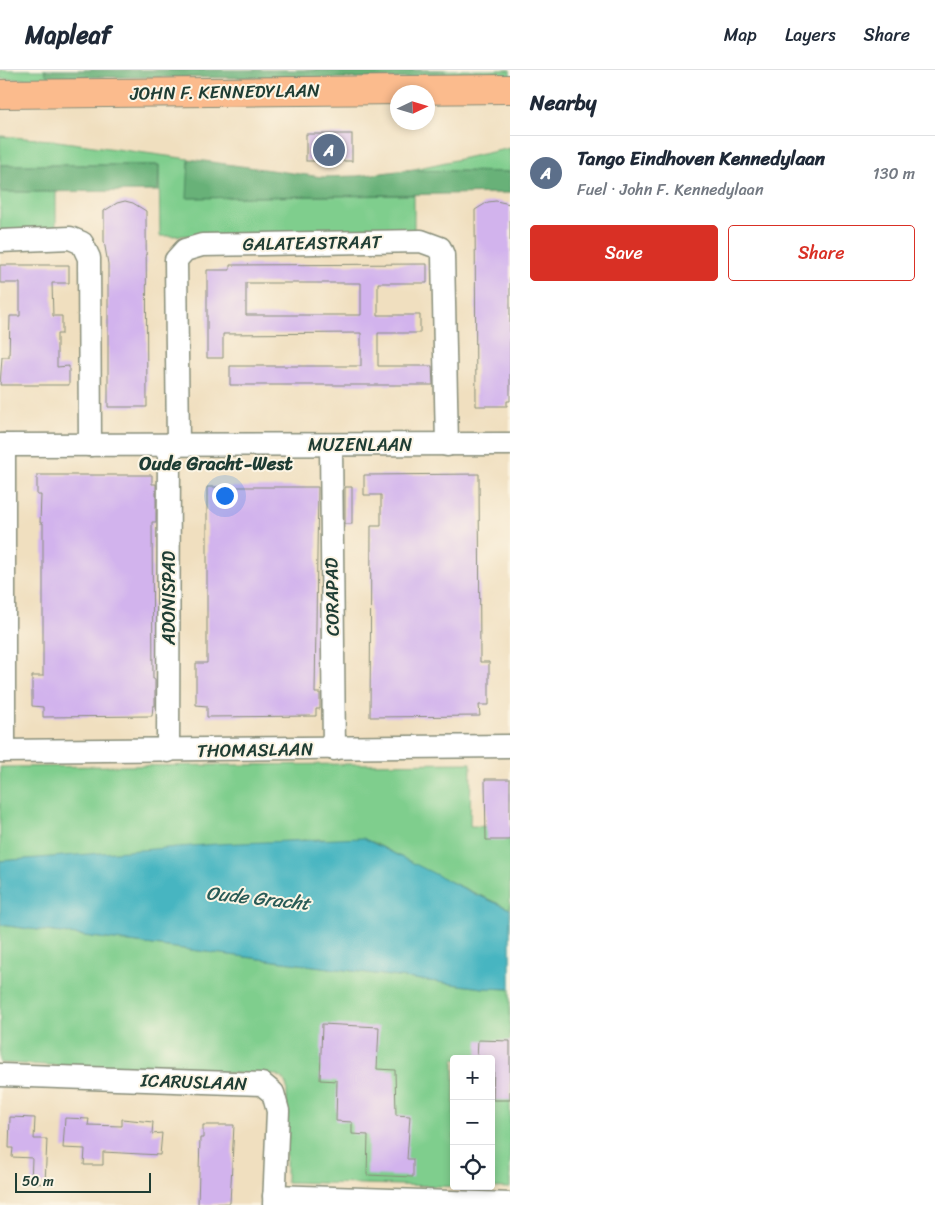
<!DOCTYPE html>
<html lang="en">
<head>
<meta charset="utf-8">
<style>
	body { margin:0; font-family:Sriracha,sans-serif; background:#f2f2f3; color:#1f2937 }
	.controls { position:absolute; right:15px; bottom:15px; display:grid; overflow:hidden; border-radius:5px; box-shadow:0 2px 8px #0003 }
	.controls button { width:45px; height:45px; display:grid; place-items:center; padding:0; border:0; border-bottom:1px solid #e0e1e3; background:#fff; color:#1f2937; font:25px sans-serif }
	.compass { position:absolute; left:390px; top:15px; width:45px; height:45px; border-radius:50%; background:#fff; box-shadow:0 2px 8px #0003; rotate:86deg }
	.scale { position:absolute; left:15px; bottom:12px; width:136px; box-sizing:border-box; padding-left:5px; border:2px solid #1f3d34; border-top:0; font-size:14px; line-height:18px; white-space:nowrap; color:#1f3d34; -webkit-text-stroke:4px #fcf5e5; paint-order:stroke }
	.you { position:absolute; left:224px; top:425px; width:18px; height:18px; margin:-12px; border:4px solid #fff; border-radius:50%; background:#1a73e8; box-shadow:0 0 0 8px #1a73e833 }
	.badge { display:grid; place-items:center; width:32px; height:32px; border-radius:50%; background:#d93025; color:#fff; font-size:16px; font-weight:700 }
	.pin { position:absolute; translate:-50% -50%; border:2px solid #fff; box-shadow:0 1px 5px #0006 }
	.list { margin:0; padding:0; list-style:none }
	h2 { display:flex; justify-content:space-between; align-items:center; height:65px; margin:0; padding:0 20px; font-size:21px }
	h2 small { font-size:16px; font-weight:400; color:#747a83 }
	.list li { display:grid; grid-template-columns:32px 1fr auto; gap:15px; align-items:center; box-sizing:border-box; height:75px; padding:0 20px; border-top:1px solid #e0e1e3 }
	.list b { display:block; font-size:19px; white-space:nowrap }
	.list p { margin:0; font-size:16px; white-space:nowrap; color:#747a83 }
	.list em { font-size:16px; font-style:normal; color:#747a83 }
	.actions { display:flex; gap:10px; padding:15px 20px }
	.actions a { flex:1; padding:11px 0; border:1px solid #d93025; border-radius:5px; text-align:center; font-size:18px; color:#d93025 }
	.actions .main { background:#d93025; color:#fff }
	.icon { flex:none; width:28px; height:28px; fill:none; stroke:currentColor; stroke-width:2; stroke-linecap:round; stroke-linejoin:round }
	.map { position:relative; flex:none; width:510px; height:1135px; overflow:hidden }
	header { display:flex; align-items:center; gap:30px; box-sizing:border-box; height:70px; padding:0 25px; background:#fff; border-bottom:1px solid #e0e1e3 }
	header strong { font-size:24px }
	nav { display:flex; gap:28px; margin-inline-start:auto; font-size:18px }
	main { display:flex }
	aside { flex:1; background:#fff }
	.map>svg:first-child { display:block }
</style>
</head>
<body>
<header>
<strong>Mapleaf</strong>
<nav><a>Map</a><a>Layers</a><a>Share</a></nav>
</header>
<main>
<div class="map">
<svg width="510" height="1135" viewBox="0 0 510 1135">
	<rect width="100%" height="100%" fill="#fcf5e5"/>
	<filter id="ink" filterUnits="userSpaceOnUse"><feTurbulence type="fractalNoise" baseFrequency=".02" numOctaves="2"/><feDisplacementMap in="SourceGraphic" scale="10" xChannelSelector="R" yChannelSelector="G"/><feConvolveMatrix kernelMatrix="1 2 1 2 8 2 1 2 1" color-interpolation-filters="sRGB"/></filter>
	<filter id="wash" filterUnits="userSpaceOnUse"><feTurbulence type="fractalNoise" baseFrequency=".0096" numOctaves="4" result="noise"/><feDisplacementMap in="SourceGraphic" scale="20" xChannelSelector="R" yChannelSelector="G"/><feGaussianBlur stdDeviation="1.12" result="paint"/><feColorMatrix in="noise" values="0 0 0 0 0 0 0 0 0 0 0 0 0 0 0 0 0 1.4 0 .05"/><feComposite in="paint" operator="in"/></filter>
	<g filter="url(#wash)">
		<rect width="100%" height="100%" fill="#f0dfbf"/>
		<g fill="#7fce8d" stroke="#4f8660" fill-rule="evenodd">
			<polygon points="0,0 44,0 49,9 0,9"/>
			<polygon points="443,0 510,0 510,9 451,9"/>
			<polygon points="0,66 50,70 189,89 188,128 414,125 414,163 160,166 159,95 0,95"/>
			<polygon points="510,78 510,102 406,100 414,99"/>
			<polygon points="0,122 56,122 56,163 0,164"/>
			<polygon points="471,693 470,756 510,757 510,839 425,800 373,772 320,769 0,791 0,697"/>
			<path d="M0,855L483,918L510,919V1118L286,1112L287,1017L284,1010L277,1005L0,993ZM454,989H491V1116H454Z"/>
		</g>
		<g fill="#67b178" stroke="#437756">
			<polygon points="44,0 443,0 451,9 84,7 49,9"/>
			<polygon points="189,89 322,107 357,106 406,100 510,102 510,123 187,128"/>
			<polygon points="0,95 159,95 158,121 0,122"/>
		</g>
		<polygon fill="#47b5c1" stroke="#33797a" points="363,768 475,824 510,839 510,919 483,918 0,855 0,791 217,774"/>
		<g id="blocks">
			<g fill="#d2b3ed" fill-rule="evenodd">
				<rect x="306" y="64" width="46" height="27"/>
				<polygon points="125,131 133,133 146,141 147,337 108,337 108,194 104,171 104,141 117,133"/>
				<polygon points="496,131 510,134 510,331 507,331 507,336 476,336 475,140 488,132"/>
				<path d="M427,194V213H378V245H420V263H378V296H432L433,315H230V296H361V263L223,264V288H207V200H230V195ZM246,213H361V245H246Z"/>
				<polygon points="0,195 69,195 69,213 52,213 53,246 62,246 62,264 57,264 57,297 69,296 69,315 0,315 2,287 9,287 10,246 20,246 20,213 0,213"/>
				<polygon points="479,404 480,592 489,592 489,635 479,635 480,646 370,647 371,456 381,456 381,425 364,425 364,405"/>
				<polygon points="37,405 152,405 152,414 156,414 156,452 152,452 153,609 155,609 155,636 153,636 152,646 43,647 43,637 32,636 32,606 43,606 43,453 40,453 41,425 37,425"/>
				<polygon points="207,417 318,417 315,623 320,623 320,639 316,639 316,646 207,647 207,636 196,635 196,593 207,593"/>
				<rect x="345" y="417" width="7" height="37"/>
				<polygon points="485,709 510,709 510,770 486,770"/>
				<polygon points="322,954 379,957 377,999 395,1000 396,1045 410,1046 407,1089 413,1089 413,1107 367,1105 368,1065 352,1064 352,1052 336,1051 337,1011 320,1010"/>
				<polygon points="478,970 510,971 510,1030 493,1030 494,990 477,989"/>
				<polygon points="10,1047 35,1048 34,1069 47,1069 45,1114 31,1113 32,1088 12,1087 13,1078 9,1078"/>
				<polygon points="65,1048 89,1049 88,1055 122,1056 122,1049 153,1052 152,1064 162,1063 160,1085 103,1082 103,1095 84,1095 85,1079 63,1078"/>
				<polygon points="203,1055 234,1055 230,1133 198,1135 200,1068 203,1068"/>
			</g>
		</g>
	</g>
	<g filter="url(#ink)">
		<use href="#blocks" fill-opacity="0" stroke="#888e7a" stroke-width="1"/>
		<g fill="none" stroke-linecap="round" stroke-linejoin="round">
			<g stroke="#888e7a" stroke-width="25">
				<g id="minor">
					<polyline points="0,171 70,168 82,173 89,188 90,375"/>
					<polyline points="0,375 510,374"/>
					<polyline points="178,375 176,190 185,180 202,175 421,171 440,178 443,185 447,375"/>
					<polyline points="331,375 334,679"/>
					<polyline points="0,681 510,676"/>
					<polyline points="4,681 4,375"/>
					<polyline points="168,681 169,375"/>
					<polyline points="0,1005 262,1014 273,1023 278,1041 274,1135"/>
					<polyline points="274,1126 510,1134"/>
				</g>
			</g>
			<g stroke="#888e7a" stroke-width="30">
				<polyline id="major" points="0,24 510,19"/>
			</g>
			<use href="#minor" stroke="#fff" stroke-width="22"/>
			<use href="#major" stroke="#fbbb8d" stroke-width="28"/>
		</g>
	</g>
	<g text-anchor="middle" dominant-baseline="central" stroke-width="4" stroke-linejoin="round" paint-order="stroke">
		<g font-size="18" fill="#1f3d34" stroke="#fcf5e5">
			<text transform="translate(225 22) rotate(-1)">JOHN F. KENNEDYLAAN</text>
			<text transform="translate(312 173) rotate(-1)">GALATEASTRAAT</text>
			<text x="360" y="375">MUZENLAAN</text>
			<text transform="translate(332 527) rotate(-91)">CORAPAD</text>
			<text transform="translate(169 528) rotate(-90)">ADONISPAD</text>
			<text transform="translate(255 680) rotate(-1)">THOMASLAAN</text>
			<text transform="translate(194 1012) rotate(2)">ICARUSLAAN</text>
		</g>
		<g font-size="19" font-weight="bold" fill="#1f3d34" stroke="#fcf5e5">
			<text x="216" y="393">Oude Gracht-West</text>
		</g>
		<g font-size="19" font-style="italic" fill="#295b57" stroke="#fcf5e5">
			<text transform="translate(258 828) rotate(6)">Oude Gracht</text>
		</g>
	</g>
</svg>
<div class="controls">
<button>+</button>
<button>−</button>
<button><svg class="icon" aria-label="locate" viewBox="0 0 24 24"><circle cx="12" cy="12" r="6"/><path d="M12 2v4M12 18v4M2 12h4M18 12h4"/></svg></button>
</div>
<svg class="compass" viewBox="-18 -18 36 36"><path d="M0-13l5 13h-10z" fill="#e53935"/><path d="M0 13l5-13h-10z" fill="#747a83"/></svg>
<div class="scale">50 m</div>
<div class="you"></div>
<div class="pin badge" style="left:329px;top:80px;background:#5c6f8a">A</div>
</div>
<aside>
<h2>Nearby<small></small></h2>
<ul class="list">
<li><span class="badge" style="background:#5c6f8a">A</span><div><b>Tango Eindhoven Kennedylaan</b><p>Fuel · John F. Kennedylaan</p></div><em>130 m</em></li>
</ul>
<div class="actions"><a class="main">Save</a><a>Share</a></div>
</aside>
</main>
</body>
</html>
